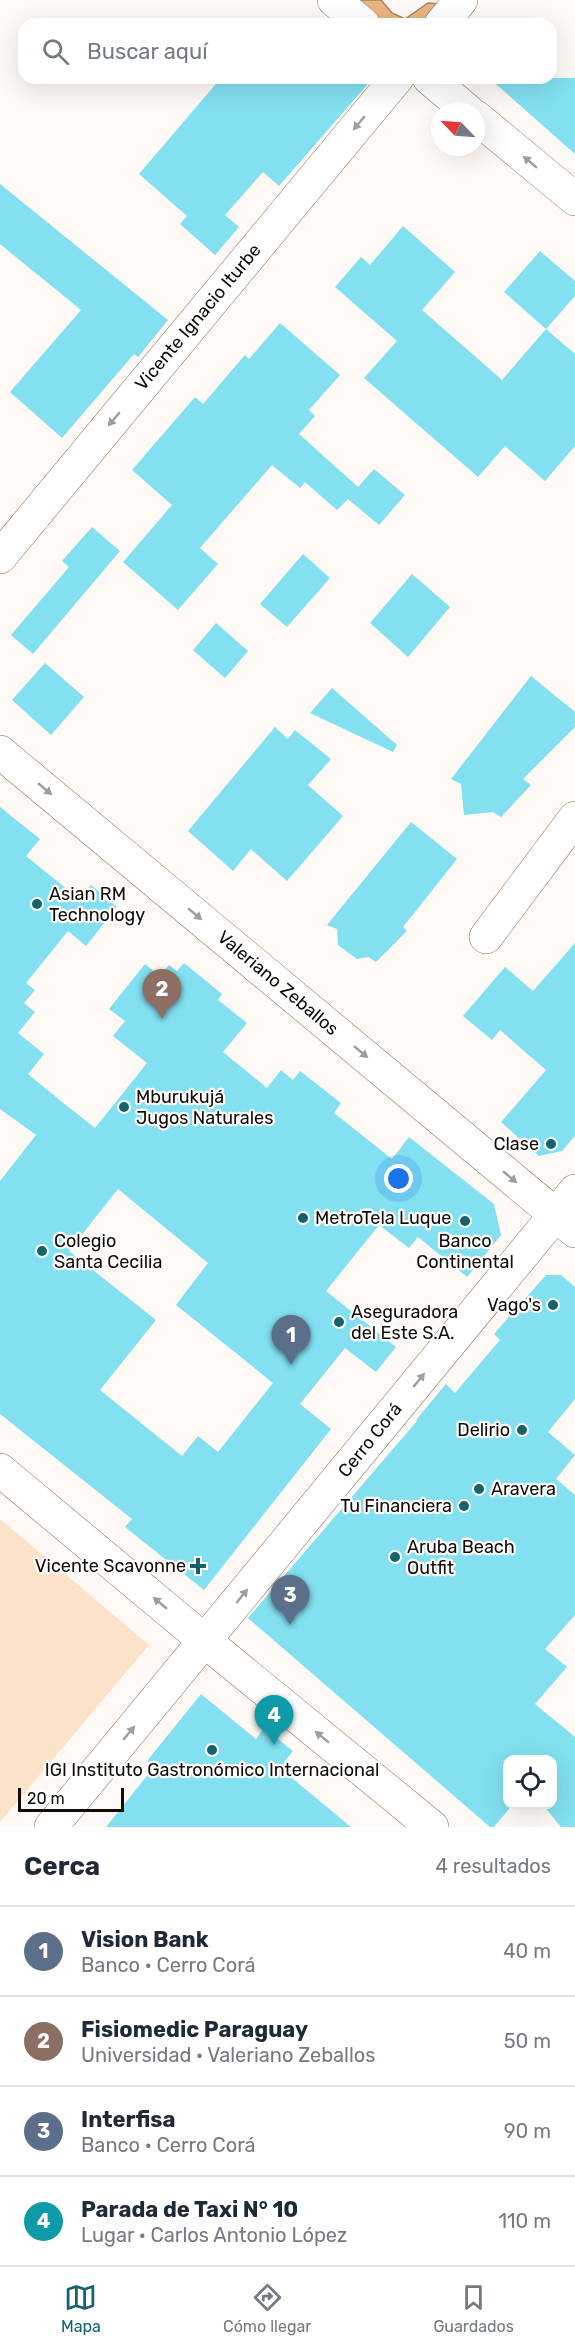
<!DOCTYPE html>
<html lang="es">
<head>
<meta charset="utf-8">
<style>
	body { margin:0; font-family:Rubik,sans-serif; background:#f2f2f3; color:#1f2937 }
	.controls { position:absolute; right:18px; bottom:18px; display:grid; overflow:hidden; border-radius:12px; box-shadow:0 6px 24px #0002 }
	.controls button { width:54px; height:54px; display:grid; place-items:center; padding:0; border:0; border-bottom:2px solid #e0e1e3; background:#fff; color:#1f2937; font:30px sans-serif }
	.compass { position:absolute; left:431px; top:102px; width:54px; height:54px; border-radius:50%; background:#fff; box-shadow:0 6px 24px #0002; rotate:295deg }
	.scale { position:absolute; left:18px; bottom:15px; width:106px; box-sizing:border-box; padding-left:6px; border:3px solid #120a04; border-top:0; font-size:16px; line-height:21px; white-space:nowrap; color:#120a04; -webkit-text-stroke:4px #fff; paint-order:stroke }
	.you { position:absolute; left:399px; top:1179px; width:21px; height:21px; margin:-15px; border:4px solid #fff; border-radius:50%; background:#1a73e8; box-shadow:0 0 0 9px #1a73e833 }
	.badge { display:grid; place-items:center; width:39px; height:39px; border-radius:50%; background:#15616d; color:#fff; font-size:20px; font-weight:700 }
	.pin { position:absolute; translate:-50% -50px; filter:drop-shadow(0 2px 3px #0008) }
	.pin::after { content:''; position:absolute; top:32px; width:21px; height:18px; background:inherit; clip-path:polygon(0 0,100% 0,50% 100%) }
	.list { margin:0; padding:0; list-style:none }
	h2 { display:flex; justify-content:space-between; align-items:center; height:78px; margin:0; padding:0 24px; font-size:26px }
	h2 small { font-size:20px; font-weight:400; color:#747a83 }
	.list li { display:grid; grid-template-columns:39px 1fr auto; gap:18px; align-items:center; box-sizing:border-box; height:90px; padding:0 24px; border-top:2px solid #e0e1e3 }
	.list b { display:block; font-size:22px; white-space:nowrap }
	.list p { margin:0; font-size:20px; white-space:nowrap; color:#747a83 }
	.list em { font-size:20px; font-style:normal; color:#747a83 }
	.icon { flex:none; width:33px; height:33px; fill:none; stroke:currentColor; stroke-width:2; stroke-linecap:round; stroke-linejoin:round }
	.map { position:relative; flex:none; width:575px; height:1827px; overflow:hidden }
	.search { position:absolute; background:#fff; box-shadow:0 6px 24px #0002; left:18px; right:18px; top:18px; height:66px; display:flex; align-items:center; gap:15px; box-sizing:border-box; padding:0 21px; border-radius:18px; color:#747a83; font-size:22px }
	.sheet { height:438px; background:#fff }
	nav { display:flex; justify-content:space-around; align-items:center; box-sizing:border-box; height:84px; border-top:2px solid #e0e1e3; background:#fff; font-size:16px; color:#747a83 }
	nav a { display:grid; justify-items:center; gap:3px }
	nav .on { color:#15616d }
	.map>svg:first-child { display:block }
</style>
</head>
<body>
<div class="map">
<svg width="575" height="1827" viewBox="0 0 575 1827">
	<rect width="100%" height="100%" fill="#fef9f5"/>
	<polygon fill="#fce2c9" points="0,1519 149,1645 0,1822"/>
	<polygon fill="#ebb581" stroke="#aa825c" stroke-width="1.5" points="345,0 381,0 392,13 405,19 428,3 442,4 440,24 373,24"/>
	<g fill="#82e0f0" fill-rule="evenodd">
		<polygon points="221,78 373,78 279,186 263,172 225,215 239,227 215,255 180,224 187,216 139,174"/>
		<polygon points="489,78 575,78 575,154"/>
		<polygon points="0,184 168,320 138,357 134,354 62,438 10,392 81,310 0,244"/>
		<polygon points="403,226 455,272 422,310 502,380 546,329 575,354 575,446 545,481 505,446 478,477 364,378 397,341 335,287 361,257 370,265"/>
		<polygon points="540,251 575,281 575,296 546,329 504,292"/>
		<polygon points="280,323 340,375 309,410 315,416 299,434 358,487 374,469 405,495 379,525 348,499 337,510 305,482 300,488 272,465 200,548 218,564 178,610 123,562 172,505 132,470 195,397 203,404 245,355 249,359"/>
		<polygon points="92,527 120,551 33,654 11,635 69,567 62,561"/>
		<polygon points="303,554 330,578 287,627 260,604"/>
		<polygon points="412,574 450,607 408,657 370,623"/>
		<polygon points="216,623 248,651 225,678 193,650"/>
		<polygon points="45,663 84,697 51,735 12,700"/>
		<polygon points="531,676 575,712 575,727 523,779 531,785 501,817 493,812 464,815 461,784 451,779"/>
		<polygon points="332,688 397,745 393,752 310,713"/>
		<polygon points="275,727 288,739 295,730 331,759 308,785 343,816 287,881 251,849 233,871 188,831"/>
		<path d="M0,807L40,839L26,856L79,899L91,885L117,907L86,946L68,931L26,983L35,990L24,1003L35,1012L18,1033L44,1054L28,1074L62,1102L95,1128L147,1063L113,1036L125,1021L109,1009L145,964L160,976L169,965L177,971L184,963L222,994L218,1000L247,1023L223,1052L267,1088L281,1070L293,1080L300,1071L341,1103L334,1113L392,1159L409,1137L494,1204L501,1235L467,1277L418,1237L409,1248L379,1225L326,1291L396,1347L376,1372L345,1348L300,1404L331,1429L204,1590L125,1527L132,1519L0,1414V1181L36,1135L0,1109ZM118,1189L208,1263L176,1305L273,1383L218,1452L198,1436L182,1456L100,1390L156,1320L69,1251Z"/>
		<polygon points="411,822 457,859 403,927 407,931 376,962 368,957 357,959 338,945 337,929 327,925"/>
		<polygon points="575,943 575,1136 562,1151 539,1156 501,1122 546,1070 500,1030 492,1040 463,1016 505,967 533,991"/>
		<polygon points="546,1275 561,1275 575,1287 575,1399 548,1432 575,1455 556,1479 575,1495 575,1615 545,1649 567,1667 535,1704 575,1737 575,1827 561,1827 542,1804 552,1804 552,1760 507,1760 507,1804 513,1804 494,1827 490,1827 248,1618 417,1421 416,1420 446,1384 455,1393 500,1340 494,1334"/>
		<polygon points="201,1694 256,1739 264,1728 293,1751 284,1762 296,1773 292,1778 351,1827 106,1827 154,1767 147,1761"/>
	</g>
	<g fill="none" stroke-linecap="round" stroke-linejoin="round">
		<g stroke="#86725f" stroke-width="34">
			<g id="minor">
				<polyline points="334,0 363,24"/>
				<polyline points="441,24 461,0"/>
				<polyline points="429,78 468,111"/>
				<polyline points="476,117 575,199"/>
				<polyline points="0,557 397,78"/>
				<polyline points="0,752 575,1231"/>
				<polyline points="486,937 575,818"/>
				<polyline points="205,1641 432,1827"/>
			</g>
		</g>
		<g stroke="#86725f" stroke-width="34">
			<g id="major">
				<polyline points="0,1470 205,1641"/>
				<polyline points="51,1827 575,1191"/>
			</g>
		</g>
		<use href="#minor" stroke="#fff" stroke-width="33"/>
		<use href="#major" stroke="#fff" stroke-width="33"/>
	</g>
	<defs><path id="oneway-solid" d="M-6-.8H1V-3.2L6.5 0L1 3.2V.8H-6Z" transform="scale(1.5)"/></defs>
	<g fill="#a09d9b">
		<use href="#oneway-solid" transform="translate(359 123) rotate(130)"/>
		<use href="#oneway-solid" transform="translate(530 162) rotate(-140)"/>
		<use href="#oneway-solid" transform="translate(114 419) rotate(130)"/>
		<use href="#oneway-solid" transform="translate(45 789) rotate(40)"/>
		<use href="#oneway-solid" transform="translate(195 914) rotate(40)"/>
		<use href="#oneway-solid" transform="translate(361 1052) rotate(40)"/>
		<use href="#oneway-solid" transform="translate(510 1177) rotate(40)"/>
		<use href="#oneway-solid" transform="translate(419 1380) rotate(-51)"/>
		<use href="#oneway-solid" transform="translate(242 1596) rotate(-51)"/>
		<use href="#oneway-solid" transform="translate(160 1603) rotate(-140)"/>
		<use href="#oneway-solid" transform="translate(129 1733) rotate(-50)"/>
		<use href="#oneway-solid" transform="translate(322 1737) rotate(-141)"/>
	</g>
	<g fill="#15616d" stroke="#fff" stroke-width="2">
		<circle cx="37" cy="904" r="6"/>
		<circle cx="124" cy="1107" r="6"/>
		<circle cx="551" cy="1144" r="6"/>
		<circle cx="303" cy="1218" r="6"/>
		<circle cx="465" cy="1221" r="6"/>
		<circle cx="42" cy="1251" r="6"/>
		<circle cx="553" cy="1305" r="6"/>
		<circle cx="339" cy="1322" r="6"/>
		<circle cx="522" cy="1430" r="6"/>
		<circle cx="479" cy="1489" r="6"/>
		<circle cx="464" cy="1506" r="6"/>
		<circle cx="395" cy="1557" r="6"/>
		<path d="M195 1557h6v6h6v6h-6v6h-6v-6h-6v-6h6z"/>
		<circle cx="212" cy="1750" r="6"/>
	</g>
	<g text-anchor="middle" dominant-baseline="central" stroke-width="4.5" stroke-linejoin="round" paint-order="stroke">
		<g font-size="18" fill="#120a04" stroke="#fff">
			<text transform="translate(198 317) rotate(-50)">Vicente Ignacio Iturbe</text>
			<text transform="translate(278 983) rotate(40)">Valeriano Zeballos</text>
			<text transform="translate(370 1440) rotate(-51)">Cerro Corá</text>
		</g>
		<g font-size="18" fill="#120a04" stroke="#fff" text-anchor="start">
			<text x="49" y="894">Asian RM<tspan x="49" dy="21">Technology</tspan></text>
			<text x="136" y="1097">Mburukujá<tspan x="136" dy="21">Jugos Naturales</tspan></text>
			<text x="539" y="1144" text-anchor="end">Clase</text>
			<text x="315" y="1218">MetroTela Luque</text>
			<text x="54" y="1241">Colegio<tspan x="54" dy="21">Santa Cecilia</tspan></text>
			<text x="465" y="1241" text-anchor="middle">Banco<tspan x="465" dy="21">Continental</tspan></text>
			<text x="541" y="1305" text-anchor="end">Vago's</text>
			<text x="351" y="1312">Aseguradora<tspan x="351" dy="21">del Este S.A.</tspan></text>
			<text x="510" y="1430" text-anchor="end">Delirio</text>
			<text x="491" y="1489">Aravera</text>
			<text x="452" y="1506" text-anchor="end">Tu Financiera</text>
			<text x="407" y="1547">Aruba Beach<tspan x="407" dy="21">Outfit</tspan></text>
			<text x="186" y="1566" text-anchor="end">Vicente Scavonne</text>
			<text x="212" y="1770" text-anchor="middle">IGI Instituto Gastronómico Internacional</text>
		</g>
	</g>
</svg>
<div class="controls">
<button><svg class="icon" aria-label="locate" viewBox="0 0 24 24"><circle cx="12" cy="12" r="6"/><path d="M12 2v4M12 18v4M2 12h4M18 12h4"/></svg></button>
</div>
<svg class="compass" viewBox="-18 -18 36 36"><path d="M0-13l5 13h-10z" fill="#e53935"/><path d="M0 13l5-13h-10z" fill="#747a83"/></svg>
<div class="scale">20 m</div>
<div class="you"></div>
<div class="pin badge" style="left:291px;top:1365px;background:#5c6f8a">1</div>
<div class="pin badge" style="left:162px;top:1019px;background:#8d6e63">2</div>
<div class="pin badge" style="left:290px;top:1625px;background:#5c6f8a">3</div>
<div class="pin badge" style="left:274px;top:1745px;background:#0f9aa8">4</div>
<div class="search"><svg class="icon" aria-label="search" viewBox="0 0 24 24"><circle cx="10" cy="10" r="6"/><path d="M15 15l6 6"/></svg>Buscar aquí</div>
</div>
<section class="sheet">
<h2>Cerca<small>4 resultados</small></h2>
<ul class="list">
<li><span class="badge" style="background:#5c6f8a">1</span><div><b>Vision Bank</b><p>Banco · Cerro Corá</p></div><em>40 m</em></li>
<li><span class="badge" style="background:#8d6e63">2</span><div><b>Fisiomedic Paraguay</b><p>Universidad · Valeriano Zeballos</p></div><em>50 m</em></li>
<li><span class="badge" style="background:#5c6f8a">3</span><div><b>Interfisa</b><p>Banco · Cerro Corá</p></div><em>90 m</em></li>
<li><span class="badge" style="background:#0f9aa8">4</span><div><b>Parada de Taxi N° 10</b><p>Lugar · Carlos Antonio López</p></div><em>110 m</em></li>
</ul>
</section>
<nav>
<a class="on"><svg class="icon" aria-label="map" viewBox="0 0 24 24"><path d="M3 6l6-2 6 2 6-2v14l-6 2-6-2-6 2zM9 4v14M15 6v14"/></svg>Mapa</a>
<a><svg class="icon" aria-label="directions" viewBox="0 0 24 24"><path d="M12 3l9 9-9 9-9-9zM9 14v-3h6M13 9l2 2-2 2"/></svg>Cómo llegar</a>
<a><svg class="icon" aria-label="saved" viewBox="0 0 24 24"><path d="M7 4h10v16l-5-4-5 4z"/></svg>Guardados</a>
</nav>
</body>
</html>
